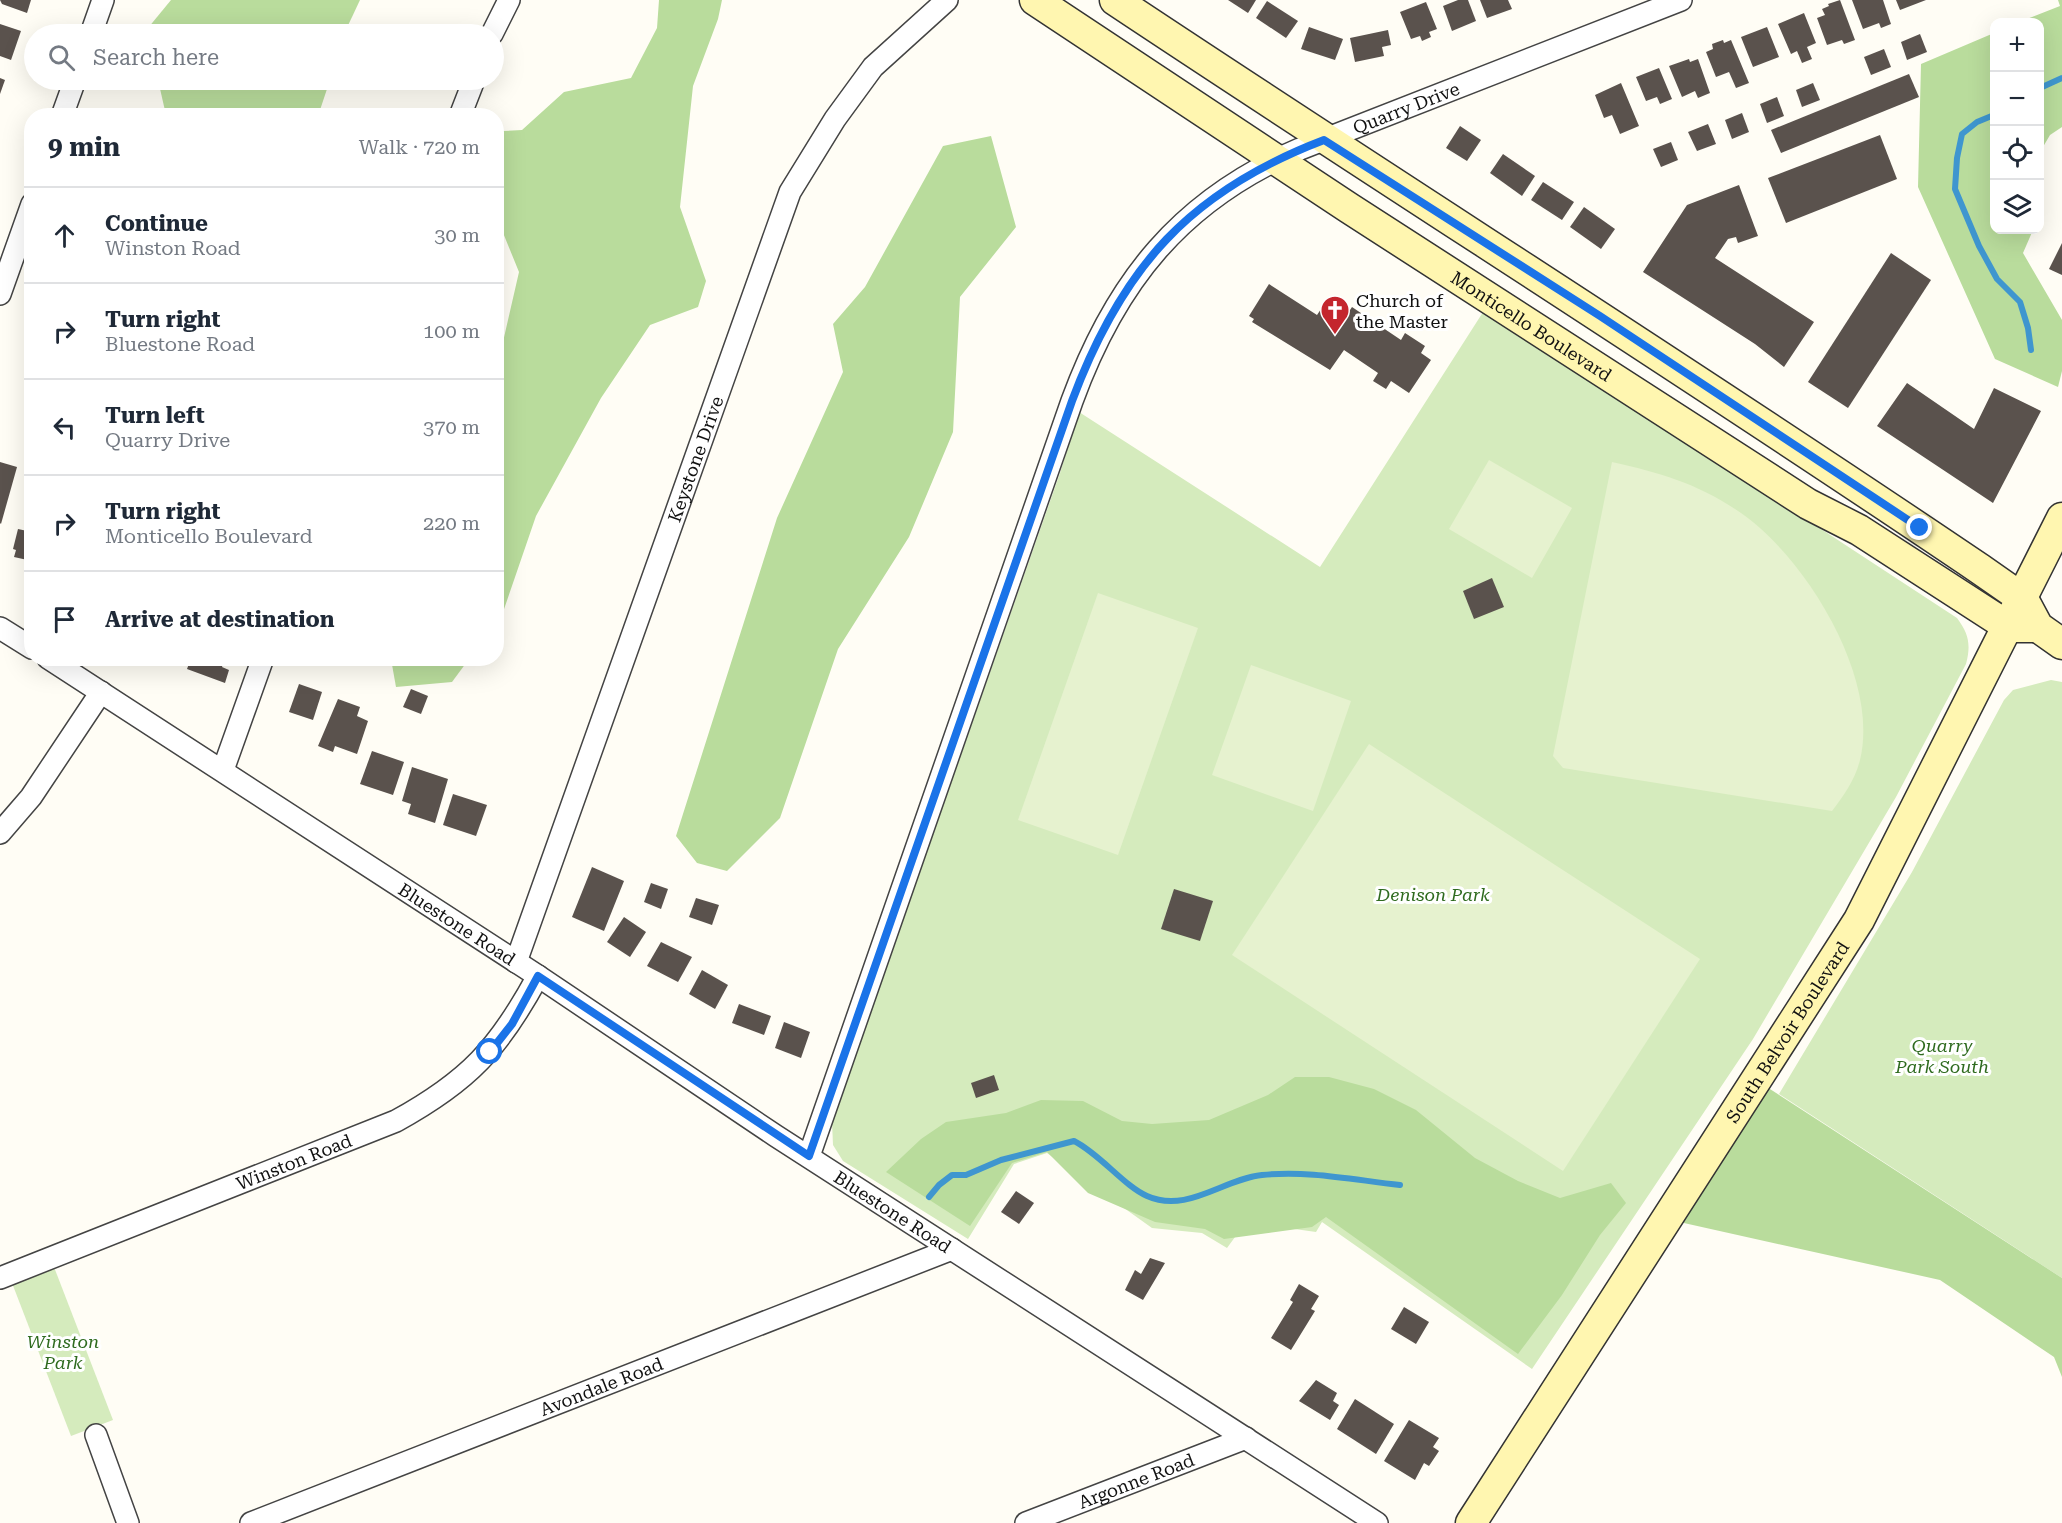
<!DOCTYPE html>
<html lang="en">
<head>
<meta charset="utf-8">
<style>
	body { margin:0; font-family:"Roboto Serif",serif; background:#f2f2f3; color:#1f2937 }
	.controls { position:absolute; right:18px; top:18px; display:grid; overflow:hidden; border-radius:12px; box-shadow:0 6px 24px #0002 }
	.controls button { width:54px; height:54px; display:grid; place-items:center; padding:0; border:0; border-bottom:2px solid #e0e1e3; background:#fff; color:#1f2937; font:30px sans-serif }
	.stop { position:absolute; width:18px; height:18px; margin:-14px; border:4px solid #1a73e8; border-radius:50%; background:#fff }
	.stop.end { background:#1a73e8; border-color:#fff; box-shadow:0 2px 6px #0008 }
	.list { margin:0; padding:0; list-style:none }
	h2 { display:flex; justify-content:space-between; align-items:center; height:78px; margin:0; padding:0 24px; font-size:26px }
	h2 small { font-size:20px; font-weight:400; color:#747a83 }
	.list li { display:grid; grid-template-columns:39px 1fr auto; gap:18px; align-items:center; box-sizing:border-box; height:96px; padding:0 24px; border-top:2px solid #e0e1e3 }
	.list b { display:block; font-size:22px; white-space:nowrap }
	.list p { margin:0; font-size:20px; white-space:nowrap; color:#747a83 }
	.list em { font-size:20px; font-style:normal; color:#747a83 }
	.icon { flex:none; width:33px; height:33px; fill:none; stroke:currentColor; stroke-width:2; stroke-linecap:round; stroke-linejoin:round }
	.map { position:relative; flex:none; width:2062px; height:1523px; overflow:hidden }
	.search { position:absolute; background:#fff; box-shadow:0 6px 24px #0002; left:24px; top:24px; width:480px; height:66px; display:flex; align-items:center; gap:15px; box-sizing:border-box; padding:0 21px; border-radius:33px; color:#747a83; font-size:22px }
	.panel { position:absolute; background:#fff; box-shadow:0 6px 24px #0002; left:24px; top:108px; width:480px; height:558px; border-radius:24px }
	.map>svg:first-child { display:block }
</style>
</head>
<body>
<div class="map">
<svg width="2062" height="1523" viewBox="0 0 2062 1523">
	<rect width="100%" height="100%" fill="#fffdf5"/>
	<g fill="#d5ebbd">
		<path d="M1485,309L1957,618C1969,634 1971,645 1966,664L1896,797L1753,1039L1532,1369L1322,1222L1316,1232L1246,1222L1227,1248L1202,1233L1152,1228L1047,1153L1014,1164L968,1239L843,1161L833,1145L832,1122L1060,473L1079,412L1320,567Z"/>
		<polygon points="2051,680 2062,682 2062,1278 1779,1094 1912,872 2004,700 2013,690"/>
		<polygon points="54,1267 113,1420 71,1436 12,1283"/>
	</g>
	<g fill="#b9dc9c">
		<polygon points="171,0 360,0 344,34 149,34 148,28"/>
		<polygon points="659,0 722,0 718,19 693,86 680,207 706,281 698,307 650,325 601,398 536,516 502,615 497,622 497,368 519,272 497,218 497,142 503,131 522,130 564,92 631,78 657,28"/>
		<polygon points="2058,0 2062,0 2062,127 2050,135 2040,152 2040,22 2019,22 2060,6"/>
		<polygon points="1994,33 1994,230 2033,230 2023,253 2062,320 2062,371 2058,387 1995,359 1918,187 1921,64"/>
		<polygon points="158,80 330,80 318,116 166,115"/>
		<polygon points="991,136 1016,227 960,297 953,432 909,537 838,649 780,818 727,871 697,863 676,836 777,518 843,372 833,324 865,287 943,146"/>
		<polygon points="391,659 391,658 469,659 452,682 396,687"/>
		<polygon points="1295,1077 1329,1077 1374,1089 1416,1110 1475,1158 1518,1181 1560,1198 1611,1183 1626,1203 1600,1235 1562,1295 1518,1354 1326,1217 1312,1227 1224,1239 1205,1229 1155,1222 1088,1193 1047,1152 1012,1163 970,1226 886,1172 921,1139 946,1122 1006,1113 1041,1100 1083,1101 1122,1121 1152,1124 1209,1120 1268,1095"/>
		<polygon points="1756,1080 2062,1278 2062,1377 2054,1357 1940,1280 1666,1219"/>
	</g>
	<g fill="#e6f2cf">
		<polygon points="1489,460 1572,508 1532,578 1449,529"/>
		<path d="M1612,462C1661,473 1699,484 1741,513C1806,558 1880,678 1860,760C1855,780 1844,795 1832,811L1563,768L1553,756Z"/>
		<polygon points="1098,593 1198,628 1118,855 1018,820"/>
		<polygon points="1251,665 1351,701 1313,811 1212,775"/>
		<polygon points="1369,744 1700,959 1563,1171 1232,955"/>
	</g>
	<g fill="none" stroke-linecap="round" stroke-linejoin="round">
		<g stroke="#3f96cf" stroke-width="6">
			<polyline points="2040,88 2062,78"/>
			<polyline points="1994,115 1977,122 1962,134 1957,158 1955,189 1979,246 1997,279 2020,302 2028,328 2031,350"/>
			<path d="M929,1197L939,1185L952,1175H966L1001,1160L1074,1141C1100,1154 1124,1186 1147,1196C1187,1214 1223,1179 1262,1175C1308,1170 1354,1180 1400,1185"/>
		</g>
	</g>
	<g fill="#5a524d">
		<polygon points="0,0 31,0 27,13 2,4"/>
		<polygon points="1228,0 1256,0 1248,13"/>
		<polygon points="1458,0 1468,0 1476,21 1452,31 1443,6"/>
		<polygon points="1480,0 1508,0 1512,9 1487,18"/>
		<polygon points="1840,0 1855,40 1844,44 1842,40 1827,45 1817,18 1825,15 1822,9 1829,6 1828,4"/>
		<polygon points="1852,0 1883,0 1891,24 1881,28 1879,23 1863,29"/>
		<polygon points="1896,0 1926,0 1900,10"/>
		<polygon points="1267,1 1298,21 1286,38 1256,18"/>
		<polygon points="1426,2 1437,29 1429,32 1431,37 1422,41 1420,36 1411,39 1400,12"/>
		<polygon points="1804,13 1816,43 1807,47 1812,59 1802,63 1797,51 1791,54 1778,24"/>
		<polygon points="0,24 21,31 11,60 0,56"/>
		<polygon points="1309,27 1343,39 1335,60 1301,49"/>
		<polygon points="1767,27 1779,57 1753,67 1741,37"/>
		<polygon points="1388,30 1391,45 1382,47 1384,56 1355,62 1350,38"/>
		<polygon points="1920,34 1927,52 1907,60 1901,42"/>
		<polygon points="1723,40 1724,43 1731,40 1749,83 1736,88 1729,72 1716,77 1706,52 1713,49 1712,44"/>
		<polygon points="1884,49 1891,67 1871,75 1864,57"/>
		<polygon points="1689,59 1690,62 1698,59 1710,93 1698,98 1695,91 1682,97 1669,66"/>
		<polygon points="1659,68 1672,99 1660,104 1657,97 1646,101 1636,77"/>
		<polygon points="1909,74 1919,97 1781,153 1771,130"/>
		<polygon points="0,78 5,80 0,94"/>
		<polygon points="1621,83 1639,126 1620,134 1612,115 1604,118 1595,95"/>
		<polygon points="1813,83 1820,100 1802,107 1796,90"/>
		<polygon points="1777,97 1784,116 1767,123 1760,104"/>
		<polygon points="1742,113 1749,132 1732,139 1725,120"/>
		<polygon points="1708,124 1716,144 1697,151 1688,132"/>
		<polygon points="1460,126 1481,140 1467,161 1446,148"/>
		<polygon points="1880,135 1897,179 1786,223 1768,178"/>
		<polygon points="1671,142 1678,160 1661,167 1653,149"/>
		<polygon points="1503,154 1535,176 1522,196 1490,173"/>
		<polygon points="1543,182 1574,202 1562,220 1531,200"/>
		<polygon points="1739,185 1758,236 1738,243 1736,237 1728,239 1715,258 1814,322 1784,367 1755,344 1643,272 1687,205"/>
		<polygon points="1584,207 1615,229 1601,249 1570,227"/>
		<polygon points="2062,243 2062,275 2049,269"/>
		<polygon points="1891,253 1931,280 1848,408 1808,382"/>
		<polygon points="1269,284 1317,315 1329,297 1350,310 1352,307 1401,340 1405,333 1425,346 1421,353 1431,360 1409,393 1391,381 1386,389 1373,381 1378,373 1344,350 1330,370 1252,322 1254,319 1249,316"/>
		<polygon points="1907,383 1974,429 1994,388 2041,411 1993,503 1877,426"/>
		<polygon points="0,462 17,467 1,524 0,523"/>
		<polygon points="18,529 32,532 32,561 14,557 16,550 13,549"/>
		<polygon points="1492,578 1504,607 1474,619 1463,591"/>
		<polygon points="191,658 225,658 222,667 229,670 225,683 187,669"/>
		<polygon points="299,684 322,692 313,720 289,712"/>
		<polygon points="411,689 428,696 421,714 403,707"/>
		<polygon points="338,699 360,707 357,716 368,721 357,754 335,746 333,752 318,746"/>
		<polygon points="372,751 404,762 393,795 360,784"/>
		<polygon points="412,767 448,779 435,823 408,814 411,804 402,801"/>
		<polygon points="453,794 487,805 476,836 443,825"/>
		<polygon points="592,867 624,881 604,931 572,917"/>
		<polygon points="651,883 668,889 661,909 644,902"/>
		<polygon points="1174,889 1213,901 1200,941 1161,929"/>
		<polygon points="696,898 719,905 712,925 689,917"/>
		<polygon points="624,917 646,932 630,957 607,942"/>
		<polygon points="661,942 692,957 678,982 647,966"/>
		<polygon points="702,970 728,985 715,1009 689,994"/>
		<polygon points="739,1004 771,1016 764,1035 732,1023"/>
		<polygon points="784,1022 810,1032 801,1058 775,1048"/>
		<polygon points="994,1075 999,1090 976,1098 971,1083"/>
		<polygon points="1016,1191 1034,1203 1019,1224 1001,1212"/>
		<polygon points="1150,1258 1165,1263 1143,1300 1125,1290 1135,1270 1141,1274"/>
		<polygon points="1299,1284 1319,1296 1311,1309 1315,1311 1291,1350 1271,1338 1293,1302 1290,1300"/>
		<polygon points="1404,1307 1429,1322 1416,1344 1391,1329"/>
		<polygon points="1316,1380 1337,1393 1333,1401 1339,1405 1330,1420 1299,1401"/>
		<polygon points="1355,1399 1394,1424 1376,1454 1337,1429"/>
		<polygon points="1409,1420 1439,1438 1433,1447 1439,1451 1429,1466 1424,1463 1415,1480 1384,1461"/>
	</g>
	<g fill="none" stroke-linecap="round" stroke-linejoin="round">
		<g stroke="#444" stroke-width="24">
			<g id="street">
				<polyline points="91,34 103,0"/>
				<polyline points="492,34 509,0"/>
				<polyline points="62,116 75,80"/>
				<polyline points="460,116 474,80"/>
				<polyline points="0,294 32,204"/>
				<polyline points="0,628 32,648"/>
				<path id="s1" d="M48,658L538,976L776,1136L1377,1523"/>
				<polyline points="223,770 263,658"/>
				<polyline points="0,833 31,797 101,692"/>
				<path id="s2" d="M516,962L790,192L835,119L873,67L947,0"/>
				<path id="s3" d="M809,1156L1072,401C1116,281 1181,200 1300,149L1681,0"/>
				<path id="s4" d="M0,1278L396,1121C469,1081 499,1048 538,976"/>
				<polyline points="96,1435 128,1523"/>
				<path id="s5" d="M251,1523L952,1249"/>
				<path id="s6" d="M1026,1523L1246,1438"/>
			</g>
		</g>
		<g stroke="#333" stroke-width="33">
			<g id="secondary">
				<path id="s7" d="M1035,0L1349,208L1808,504L1859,530L2009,627H2038"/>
				<path d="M1115,0C1402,191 1694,375 1980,569L2023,599L2038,627L2062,644"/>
				<path id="s8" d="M1471,1523L1859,920L2062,518"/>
			</g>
		</g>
		<use href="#street" stroke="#fff" stroke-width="21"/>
		<use href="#secondary" stroke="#fff6b0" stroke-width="30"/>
	</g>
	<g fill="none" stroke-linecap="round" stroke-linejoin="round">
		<path stroke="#1a73e8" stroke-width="8" d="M490,1052L512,1024L538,976L809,1156L1072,401C1122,267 1190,191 1324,140L1600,316L1920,528"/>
	</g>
	<defs>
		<g id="church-pin" transform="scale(1.5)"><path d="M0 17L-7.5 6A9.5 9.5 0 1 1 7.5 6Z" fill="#c4262e" stroke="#fff"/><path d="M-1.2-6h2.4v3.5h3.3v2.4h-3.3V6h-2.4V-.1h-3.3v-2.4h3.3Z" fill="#fff"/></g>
	</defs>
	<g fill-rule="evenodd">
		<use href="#church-pin" x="1335" y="310"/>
	</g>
	<g text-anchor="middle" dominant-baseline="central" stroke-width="6" stroke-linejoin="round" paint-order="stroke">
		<g font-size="18" fill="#111" stroke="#fff">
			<text stroke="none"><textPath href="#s3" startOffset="1264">Quarry Drive</textPath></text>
			<text stroke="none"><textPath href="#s7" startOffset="594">Monticello Boulevard</textPath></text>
			<text stroke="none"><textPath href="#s2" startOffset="534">Keystone Drive</textPath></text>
			<text stroke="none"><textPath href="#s1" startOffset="488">Bluestone Road</textPath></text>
			<text stroke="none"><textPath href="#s8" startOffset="584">South Belvoir Boulevard</textPath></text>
			<text stroke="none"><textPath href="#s4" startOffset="316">Winston Road</textPath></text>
			<text stroke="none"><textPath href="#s1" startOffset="1010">Bluestone Road</textPath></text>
			<text stroke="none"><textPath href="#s5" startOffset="376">Avondale Road</textPath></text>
			<text stroke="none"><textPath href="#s6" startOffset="118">Argonne Road</textPath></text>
		</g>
		<g font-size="18" fill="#111" stroke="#fff" text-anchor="start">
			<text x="1356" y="300">Church of<tspan x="1356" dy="21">the Master</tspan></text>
		</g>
		<g font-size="18" font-style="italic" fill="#2f6b1f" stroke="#fff">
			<text x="1433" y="894">Denison Park</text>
			<text x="1942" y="1045">Quarry<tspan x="1942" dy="21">Park South</tspan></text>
			<text x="63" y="1341">Winston<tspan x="63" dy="21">Park</tspan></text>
		</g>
	</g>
</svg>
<div class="controls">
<button>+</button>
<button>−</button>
<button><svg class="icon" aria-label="locate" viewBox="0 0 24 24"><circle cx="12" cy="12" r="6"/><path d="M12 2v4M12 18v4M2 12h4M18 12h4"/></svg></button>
<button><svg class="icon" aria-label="layers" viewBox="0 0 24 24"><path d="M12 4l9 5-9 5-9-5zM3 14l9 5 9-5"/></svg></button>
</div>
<div class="stop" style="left:490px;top:1052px"></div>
<div class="stop end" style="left:1920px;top:528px"></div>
<div class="search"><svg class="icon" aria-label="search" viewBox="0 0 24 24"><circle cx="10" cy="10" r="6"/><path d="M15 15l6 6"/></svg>Search here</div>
<section class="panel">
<h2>9 min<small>Walk · 720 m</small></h2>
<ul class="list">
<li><svg class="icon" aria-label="ahead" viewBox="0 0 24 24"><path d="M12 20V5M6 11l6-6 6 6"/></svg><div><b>Continue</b><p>Winston Road</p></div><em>30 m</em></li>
<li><svg class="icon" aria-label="right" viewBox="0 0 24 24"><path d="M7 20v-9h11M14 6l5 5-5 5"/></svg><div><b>Turn right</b><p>Bluestone Road</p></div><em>100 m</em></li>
<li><svg class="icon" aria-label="left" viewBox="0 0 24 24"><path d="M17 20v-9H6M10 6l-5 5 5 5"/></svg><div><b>Turn left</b><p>Quarry Drive</p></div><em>370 m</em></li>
<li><svg class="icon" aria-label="right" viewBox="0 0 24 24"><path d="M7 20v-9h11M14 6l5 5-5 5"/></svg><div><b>Turn right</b><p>Monticello Boulevard</p></div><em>220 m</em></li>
<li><svg class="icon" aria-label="arrive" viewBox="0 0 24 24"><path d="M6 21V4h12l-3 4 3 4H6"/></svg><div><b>Arrive at destination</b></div></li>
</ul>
</section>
</div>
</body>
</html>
